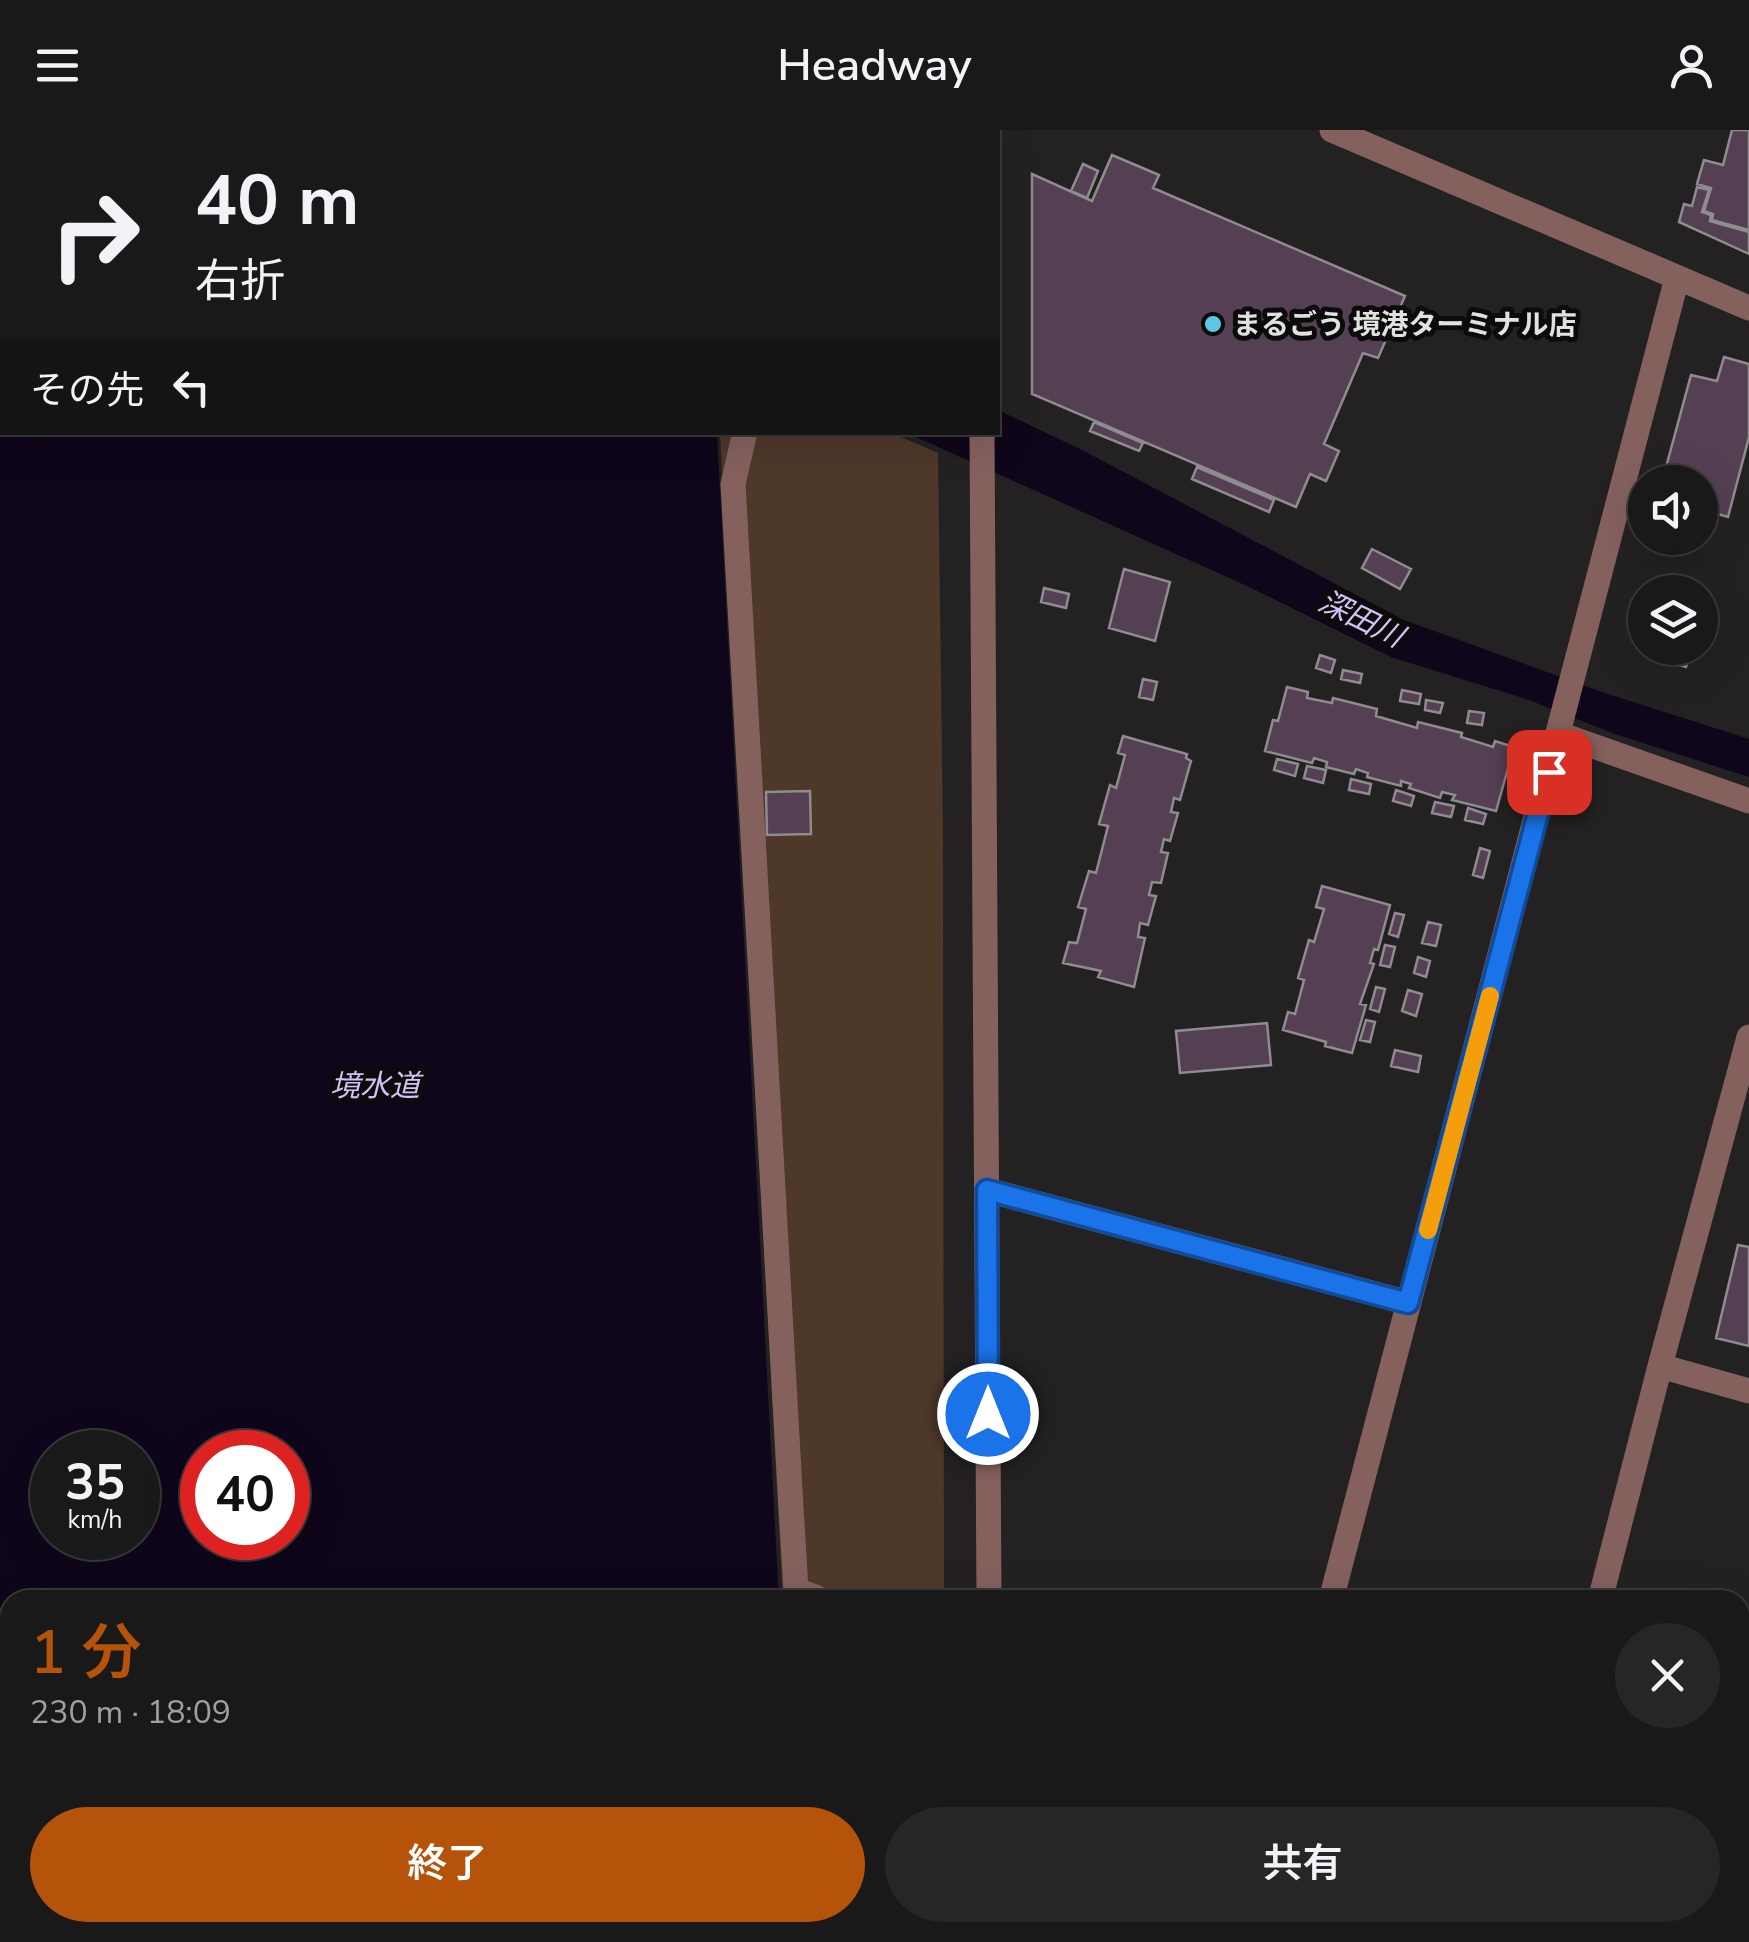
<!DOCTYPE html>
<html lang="ja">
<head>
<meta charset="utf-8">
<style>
	:root { --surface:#1a191a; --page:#272627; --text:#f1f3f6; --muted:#9fa0a2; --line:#383839; --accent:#b45309 }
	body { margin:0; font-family:"Nunito Sans","Noto Sans JP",sans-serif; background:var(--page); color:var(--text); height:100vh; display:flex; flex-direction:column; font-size:38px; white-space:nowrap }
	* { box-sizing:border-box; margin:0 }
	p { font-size:32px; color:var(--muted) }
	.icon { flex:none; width:55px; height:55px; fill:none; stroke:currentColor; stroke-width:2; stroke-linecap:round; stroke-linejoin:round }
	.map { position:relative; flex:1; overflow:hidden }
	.panel { position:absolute; left:0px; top:1460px; width:1750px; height:352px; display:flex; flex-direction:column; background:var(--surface); border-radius:30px 30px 0 0; box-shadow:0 10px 40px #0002,0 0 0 2px var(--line) }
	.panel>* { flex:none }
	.guide { position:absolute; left:0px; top:0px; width:1000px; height:305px; box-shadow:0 10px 40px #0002,0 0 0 2px var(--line); background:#1a191a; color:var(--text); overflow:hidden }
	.fabs { position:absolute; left:1628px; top:335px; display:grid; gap:20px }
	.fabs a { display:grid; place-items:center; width:90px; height:90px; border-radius:50%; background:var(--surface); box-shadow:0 10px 40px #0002,0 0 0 2px var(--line); font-size:50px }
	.speed { position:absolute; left:30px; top:1300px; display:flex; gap:20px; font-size:50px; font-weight:700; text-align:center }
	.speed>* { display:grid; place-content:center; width:130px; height:130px; border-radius:50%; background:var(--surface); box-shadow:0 10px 40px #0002,0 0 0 2px var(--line); line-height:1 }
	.speed small { font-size:25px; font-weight:400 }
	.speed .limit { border:15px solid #d22; background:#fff; color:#111 }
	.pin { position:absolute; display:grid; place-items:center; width:85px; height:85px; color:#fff; margin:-42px; border-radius:20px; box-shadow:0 5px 15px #0006 }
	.me { position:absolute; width:110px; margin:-55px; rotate:0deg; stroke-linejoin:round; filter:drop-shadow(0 0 8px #0008) }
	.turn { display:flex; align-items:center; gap:35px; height:210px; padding:0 30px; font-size:45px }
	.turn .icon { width:130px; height:130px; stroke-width:2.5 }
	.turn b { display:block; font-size:70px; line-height:85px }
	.then { display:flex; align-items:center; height:95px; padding:0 30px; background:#0003; gap:20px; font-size:38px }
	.round { display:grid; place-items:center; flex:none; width:105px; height:105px; border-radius:52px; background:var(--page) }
	.headline { display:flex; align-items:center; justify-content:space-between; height:170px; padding:0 30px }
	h1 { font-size:60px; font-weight:600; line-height:75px; color:var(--accent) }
	.primary-button { display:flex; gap:20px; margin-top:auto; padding:20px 30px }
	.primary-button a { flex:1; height:115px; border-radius:60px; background:var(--accent); color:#fff; font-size:40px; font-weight:600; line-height:115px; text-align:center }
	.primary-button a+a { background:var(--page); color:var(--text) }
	header { display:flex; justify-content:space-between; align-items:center; height:130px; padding:0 30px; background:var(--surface); font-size:45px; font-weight:600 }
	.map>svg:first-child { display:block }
</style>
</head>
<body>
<header><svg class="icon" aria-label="menu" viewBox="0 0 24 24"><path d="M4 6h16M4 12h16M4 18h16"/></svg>Headway<svg class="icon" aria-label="person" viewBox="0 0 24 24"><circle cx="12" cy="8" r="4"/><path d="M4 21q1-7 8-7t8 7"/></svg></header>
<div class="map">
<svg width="1749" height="1812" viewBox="0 0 1749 1812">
	<rect width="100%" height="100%" fill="#232122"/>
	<!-- green -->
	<path fill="#4e382a" d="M720 303H892L938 323 943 700 944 1470H783Z
		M802 1803H946V1812H802Z"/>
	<!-- water -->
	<path fill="#0f061b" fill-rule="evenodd" d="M0 0H753L752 2H2V302L717 303 779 1470H10V1802H798V1812H0ZM52 1322H138V1408H52ZM202 1322H288V1408H202Z
		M998 280 1082 320 1404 490 1602 562 1749 609V647L1612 603 1529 570 1391 527 1247 456 907 303 998 302Z"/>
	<!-- building -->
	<path fill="#553f53" stroke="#8e8c8e" stroke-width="2.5" d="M1732 0H1749V100L1712 90 1713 84 1704 81 1711 58 1697 54 1704 30 1723 35Z
		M1112 25 1159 45 1153 58 1405 166 1378 228 1363 223 1324 314 1339 321 1326 351 1310 344 1296 377 1032 264V44L1092 71Z
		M1083 34 1098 41 1087 68 1071 61Z
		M1697 57 1709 60 1702 82 1711 85 1710 91 1749 102V124L1679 92 1684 74 1692 76Z
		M1724 227 1749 234V307L1728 387 1700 379V352H1662L1691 245 1717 251Z
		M1094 292 1143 313 1139 321 1090 301Z
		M1197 337 1274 370 1269 382 1192 349Z
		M1372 419 1411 439 1400 459 1362 438Z
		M1124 439 1170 452 1155 511 1109 498Z
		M1044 458 1069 464 1066 478 1041 472Z
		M1654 518H1692L1686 537 1651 527Z
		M1320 525 1335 530 1331 543 1316 538Z
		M1343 540 1362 544 1360 553 1341 549Z
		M1143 549 1157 552 1153 570 1139 567Z
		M1287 557 1308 562 1307 568 1332 573 1333 568 1377 579 1376 586 1417 598 1418 592 1462 603 1461 607 1493 617 1495 611 1514 617 1496 681 1452 670 1455 665 1442 662 1440 668 1409 658 1411 654 1401 651V656L1367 647 1368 643 1356 639 1354 644 1326 637 1327 632 1314 628 1312 633 1265 621 1273 590 1278 591Z
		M1402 560 1421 564 1419 574 1400 571Z
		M1426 570 1443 573 1440 583 1425 580Z
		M1469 581 1484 583 1482 595 1467 593Z
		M1123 606 1187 624 1186 628 1191 631 1180 670 1174 668 1171 682 1178 683 1170 711 1164 709 1161 722 1168 723 1161 753 1152 752 1149 765 1156 766 1148 795 1140 793 1138 807 1145 808 1134 857 1098 847 1101 841 1063 833 1069 812 1077 813 1086 779 1078 777 1089 741 1096 743 1108 696 1099 694 1110 655 1116 658 1125 625 1118 623Z
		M1277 629 1298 634 1295 646 1274 640Z
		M1307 636 1326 640 1323 653 1304 648Z
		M1351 649 1371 654 1369 664 1349 660Z
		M1396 660 1414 666 1411 676 1393 671Z
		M810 661 811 704 767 705 766 662Z
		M1435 672 1454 676 1451 687 1432 683Z
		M1468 678 1486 684 1483 694 1465 690Z
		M1480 718 1490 721 1483 748 1473 745Z
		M1322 756 1390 775 1378 820 1374 819 1370 833 1374 834 1360 874 1366 875 1352 923 1325 916 1326 912 1283 900 1288 882 1295 884 1304 850 1298 848 1309 810 1314 812 1324 779 1316 777Z
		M1395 783 1404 785 1398 807 1389 804Z
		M1428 792 1441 795 1436 816 1422 813Z
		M1385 815 1395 817 1390 837 1380 835Z
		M1418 827 1430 831 1426 847 1414 843Z
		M1376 857 1385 859 1379 882 1370 879Z
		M1408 860 1422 864 1416 886 1402 881Z
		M1366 890 1375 892 1370 912 1360 910Z
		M1267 893 1271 935 1180 943 1176 901Z
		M1395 920 1421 926 1418 942 1391 936Z
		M1738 1115 1749 1117V1216L1716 1208Z"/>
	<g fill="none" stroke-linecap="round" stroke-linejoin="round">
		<!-- minor -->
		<path stroke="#85615e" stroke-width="25" d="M982 0V2
			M1332 0 1749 178
			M781 2 782 0
			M745 302 733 354 791 1377 796 1460 815 1467V1470
			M982 302 989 1470
			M1559 604 1749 671
			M987 1060 1409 1173
			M1660 1236 1749 1261
			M1331 1470 1677 148
			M1600 1470 1660 1236 1749 907
			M814 1802V1812
			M991 1802V1812
			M1269 1802 1274 1812
			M1513 1812 1515 1802"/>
	</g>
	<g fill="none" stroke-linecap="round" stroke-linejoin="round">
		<!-- route casing -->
		<g stroke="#114b97" stroke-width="25">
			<path id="route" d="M988 1284 987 1060 1408 1173 1549 642"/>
		</g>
		<!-- route -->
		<use href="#route" stroke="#1a73e8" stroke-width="18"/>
		<!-- slow -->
		<path stroke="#f59e0b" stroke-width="18" d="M1428 1100 1490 866"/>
	</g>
	<!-- markers -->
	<circle fill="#59c8e5" stroke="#0c0b0b" stroke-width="4" cx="1213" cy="194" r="10"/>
	<g text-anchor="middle" stroke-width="10" stroke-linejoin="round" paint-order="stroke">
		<!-- poi labels -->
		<g font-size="28" font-weight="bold" fill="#e2e1e1" stroke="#0c0b0b" text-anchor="start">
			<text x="1233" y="204">まるごう 境港ターミナル店</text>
		</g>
		<!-- water labels -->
		<g font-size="30" font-style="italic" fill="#d3c0f5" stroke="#0c0b0b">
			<text transform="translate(1361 489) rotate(26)" y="10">深田川</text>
			<text x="375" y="966">境水道</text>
		</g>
	</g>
</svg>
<div class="fabs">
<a><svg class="icon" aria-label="sound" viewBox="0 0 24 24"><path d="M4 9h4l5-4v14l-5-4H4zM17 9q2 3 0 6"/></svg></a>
<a><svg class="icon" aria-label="layers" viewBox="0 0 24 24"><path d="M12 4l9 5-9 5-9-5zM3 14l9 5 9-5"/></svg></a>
</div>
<div class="speed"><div>35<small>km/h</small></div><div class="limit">40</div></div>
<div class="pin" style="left:1549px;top:642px;background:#d93025"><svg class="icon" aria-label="arrive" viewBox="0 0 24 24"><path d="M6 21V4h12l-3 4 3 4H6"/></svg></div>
<svg class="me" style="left:988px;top:1284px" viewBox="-20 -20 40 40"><circle r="17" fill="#1a73e8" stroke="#fff" stroke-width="3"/><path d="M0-11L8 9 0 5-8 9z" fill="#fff"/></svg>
<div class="guide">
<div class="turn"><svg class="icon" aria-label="right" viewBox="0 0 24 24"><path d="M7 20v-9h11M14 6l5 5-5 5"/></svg><div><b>40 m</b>右折</div></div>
<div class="then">その先<svg class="icon" aria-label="left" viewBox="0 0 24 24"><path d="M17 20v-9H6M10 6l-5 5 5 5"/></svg></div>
</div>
<section class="panel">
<div class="headline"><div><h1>1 分</h1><p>230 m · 18:09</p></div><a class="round"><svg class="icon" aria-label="close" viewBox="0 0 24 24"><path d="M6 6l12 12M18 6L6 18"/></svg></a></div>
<div class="primary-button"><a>終了</a><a>共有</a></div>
</section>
</div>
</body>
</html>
